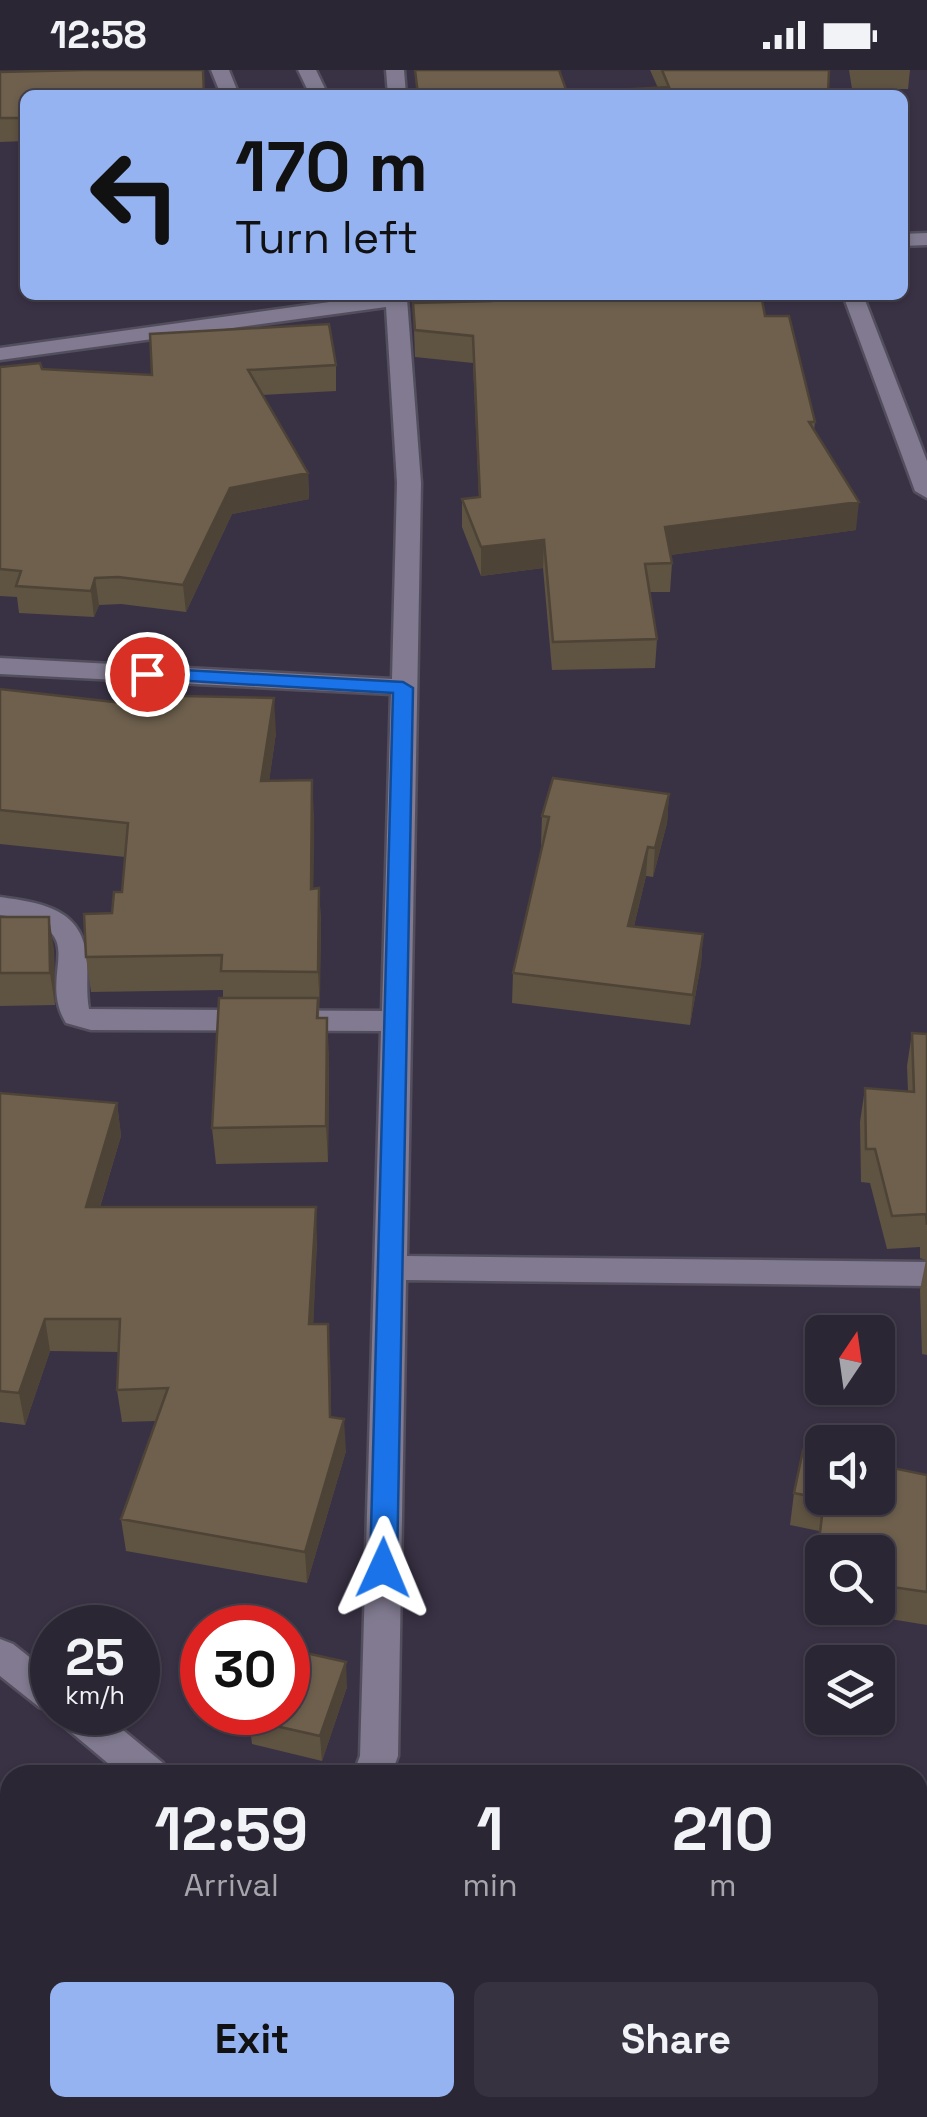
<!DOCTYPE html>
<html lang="en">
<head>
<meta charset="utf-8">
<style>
	:root { --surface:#2b2634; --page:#373240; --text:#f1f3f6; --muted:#a6a5ac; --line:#47434f; --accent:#95b2f1 }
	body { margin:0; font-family:"Space Grotesk",sans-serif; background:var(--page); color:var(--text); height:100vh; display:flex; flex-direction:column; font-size:38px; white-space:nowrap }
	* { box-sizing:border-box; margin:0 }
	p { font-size:32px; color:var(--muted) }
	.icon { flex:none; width:55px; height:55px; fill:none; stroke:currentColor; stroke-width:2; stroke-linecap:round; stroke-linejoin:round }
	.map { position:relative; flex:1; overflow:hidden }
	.drawer { position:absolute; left:0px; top:1695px; width:928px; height:352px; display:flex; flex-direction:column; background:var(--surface); border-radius:30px 30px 0 0; box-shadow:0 2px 8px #0004,0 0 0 2px var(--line) }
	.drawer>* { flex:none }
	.guide { position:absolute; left:20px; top:20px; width:888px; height:210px; border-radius:15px; box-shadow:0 2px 8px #0004,0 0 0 2px var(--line); background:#95b2f1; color:#111; overflow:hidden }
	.needle { width:65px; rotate:13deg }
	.buttons { position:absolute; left:805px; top:1245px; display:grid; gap:20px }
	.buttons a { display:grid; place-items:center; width:90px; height:90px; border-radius:15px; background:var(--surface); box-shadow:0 2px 8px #0004,0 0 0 2px var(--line); font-size:50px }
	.speed { position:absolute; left:30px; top:1535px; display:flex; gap:20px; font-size:50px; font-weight:700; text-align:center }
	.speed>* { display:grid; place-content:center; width:130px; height:130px; border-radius:50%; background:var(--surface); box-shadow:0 2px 8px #0004,0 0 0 2px var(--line); line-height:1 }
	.speed small { font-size:25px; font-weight:400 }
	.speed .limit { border:15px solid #d22; background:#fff; color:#111 }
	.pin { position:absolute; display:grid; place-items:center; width:85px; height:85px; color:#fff; margin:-42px; border:5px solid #fff; border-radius:50%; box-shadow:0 2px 10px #0007 }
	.me { position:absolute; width:110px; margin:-55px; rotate:1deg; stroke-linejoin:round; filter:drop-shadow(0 0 8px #0008) }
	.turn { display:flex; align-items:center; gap:35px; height:210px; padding:0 50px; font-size:45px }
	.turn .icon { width:130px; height:130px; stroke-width:2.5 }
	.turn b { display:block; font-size:70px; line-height:85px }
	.eta { display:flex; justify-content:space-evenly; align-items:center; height:170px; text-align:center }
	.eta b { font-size:60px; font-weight:700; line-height:70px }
	.cta { display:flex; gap:20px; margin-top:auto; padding:20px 50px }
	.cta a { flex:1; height:115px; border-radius:15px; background:var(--accent); color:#111; font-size:40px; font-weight:700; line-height:115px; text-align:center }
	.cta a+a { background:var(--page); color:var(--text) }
	.status { display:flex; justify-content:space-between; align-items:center; height:70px; padding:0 50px; background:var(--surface); direction:ltr }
	.status svg { height:28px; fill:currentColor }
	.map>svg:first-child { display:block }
</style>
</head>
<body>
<div class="status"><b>12:58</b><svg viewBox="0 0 49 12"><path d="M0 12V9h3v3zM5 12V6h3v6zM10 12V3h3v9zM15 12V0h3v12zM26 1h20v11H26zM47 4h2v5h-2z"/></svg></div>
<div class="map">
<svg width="927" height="2047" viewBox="0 0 927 2047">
	<rect width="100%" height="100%" fill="#393245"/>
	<!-- green -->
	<path fill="#405025" d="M0 1799 10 1812V2038H35L31 2047H0Z"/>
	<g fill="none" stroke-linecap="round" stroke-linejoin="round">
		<!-- minor casing -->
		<g stroke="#534e5d" stroke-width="5">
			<path id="minor" d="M211 0H229L239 25H221Z
				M298 0H316L328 25H310Z
				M386 0H404L406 25H388Z
				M927 163V175L902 176V164Z
				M380 225H406L407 229 421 413 407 1186 927 1192V1216L406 1210 398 1686 391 1705H353L360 1686 381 961 91 960 66 953C34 900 100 858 0 845V827C43 833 84 839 87 891 88 907 86 923 89 939L382 941 391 624 0 604V588L392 609 397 413 386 237 0 290V278Z
				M843 225H863L927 391V428L915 421Z
				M0 1569 13 1574 52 1605V1642L39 1637 0 1606Z
				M55 1642H101L163 1693 169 1705H122L60 1653Z
				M918 1986 927 1987V2027L918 2026Z
				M234 2038H276L272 2047H230Z
				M526 2038H568V2047H526Z"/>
		</g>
		<!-- minor -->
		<use href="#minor" fill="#817a90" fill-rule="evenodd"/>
	</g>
	<!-- wall -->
	<path fill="#5f5342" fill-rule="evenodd" d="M650 0H829L828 25H598V21L658 18Z
		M849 0H910L908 19H852Z
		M0 2 25 25V71L0 72Z
		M486 225H761L765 246 815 352 814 361 856 460 670 485 672 493 670 522H650L657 569 655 598 552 600 543 498 481 506 462 457V429L479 427 473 293 415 287 413 233 487 231Z
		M336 295V321L262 325 308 403 309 429 232 444 186 542 121 534 99 535 94 547 19 543 17 527 0 526V297L152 305Z
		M0 619 276 663 269 711 314 745 313 819 319 818 321 853 319 948 329 984 328 1092 216 1094 212 1058 223 928V920L91 922 86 887 112 843 122 822 125 787 0 774Z
		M669 724 667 753 653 807 646 806 634 856 703 864 701 894 690 955 512 933 513 903 543 775H541L542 746Z
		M0 847 54 879 55 935 0 936Z
		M912 963 927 964V1285L922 1284 920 1220 926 1190 920 1188V1177L887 1179 870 1113 861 1112 860 1052 865 1018 908 1021 907 996Z
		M0 1023 117 1033 121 1066 100 1137 317 1170 313 1254 330 1286 331 1347 346 1381 307 1513 126 1481 121 1449 156 1351 122 1352 117 1320 119 1282 50 1281 25 1355 0 1352Z
		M927 1405V1555L810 1536 819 1461 790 1455 794 1423ZM822 1482H878V1538H822Z
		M347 1617 322 1691 252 1674 249 1650Z"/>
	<!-- shaded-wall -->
	<path fill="#4d4336" d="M308 403 309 429 232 444 186 542 183 515 230 418Z
		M859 432 856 460 663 486 665 457Z
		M544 470 543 498 481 506V477Z
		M95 508 99 535 94 547 91 521Z
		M274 628 276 663 264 746 261 711Z
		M312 710 314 745 313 853 311 819Z
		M669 724 667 753 653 807 655 778Z
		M648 777 646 806 627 885 628 856Z
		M319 818 321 853 320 937 318 902Z
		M49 847 54 879 55 935 50 903Z
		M703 864 701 894 690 955 693 925Z
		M327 948 329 984 328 1092 326 1056Z
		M117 1033 121 1066 90 1169 86 1137Z
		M316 1137 317 1170 312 1287 309 1254Z
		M45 1249 50 1281 25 1355 19 1323Z
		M344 1349 346 1381 307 1513 305 1482Z
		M346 1592 347 1617 322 1691 320 1666Z"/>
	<!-- building -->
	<path fill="#6e604d" stroke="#4d4336" stroke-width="2.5" d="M84 0H203L204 25H25V48H0V2Z
		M415 0H559L568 25H418Z
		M662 0H829L828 25H600L598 21 669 17Z
		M490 225H761L765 246H789L815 352H809L859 432 665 457 672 493 645 494 657 569 553 572 544 470 481 477 462 429 480 427 473 266 415 260 413 233 491 231Z
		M329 254 336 295 248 300 308 403 230 418 183 515 118 507 95 508 91 521 16 516 21 501 0 499V297L40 293 42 299 152 305 150 264Z
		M0 619 132 634 133 625 274 628 261 711 312 710 311 819 319 818 318 902 221 901 222 885 86 887 84 844 112 843 114 822H122L128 753 0 740Z
		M553 708 669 724 655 778 648 777 628 856 703 864 693 925 513 903 549 747 542 746Z
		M0 847H49L50 903H0Z
		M219 928H318L317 948H327L326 1056 212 1058Z
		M912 963 927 964V1155L926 1144 892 1146 875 1079H866L865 1018 914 1022Z
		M0 1023 117 1033 86 1137H316L309 1254H328L330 1347 344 1349 305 1482 121 1449 168 1318 117 1320 120 1249H45L19 1323 0 1321Z
		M803 1380 822 1384V1428H878V1395L927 1405V1522L878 1515V1482H822V1506L815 1505 824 1429 794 1423Z
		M288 1579 346 1592 320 1666 249 1650 252 1642H288Z
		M330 2044 355 2047H329Z"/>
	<!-- route -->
	<path fill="#1a73e8" stroke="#114b97" stroke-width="2.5" d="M147 598 403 612 413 618 397 1498 393 1506 383 1509 374 1506 370 1498 393 623 140 608 137 604Z"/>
</svg>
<div class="buttons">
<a><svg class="needle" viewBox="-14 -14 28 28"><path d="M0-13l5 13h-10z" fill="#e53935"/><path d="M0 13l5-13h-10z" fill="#a6a5ac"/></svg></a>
<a><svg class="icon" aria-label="sound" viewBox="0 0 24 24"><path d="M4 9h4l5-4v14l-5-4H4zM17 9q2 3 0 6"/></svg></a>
<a><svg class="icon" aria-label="search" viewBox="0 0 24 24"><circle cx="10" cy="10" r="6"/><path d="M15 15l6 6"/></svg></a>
<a><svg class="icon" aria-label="layers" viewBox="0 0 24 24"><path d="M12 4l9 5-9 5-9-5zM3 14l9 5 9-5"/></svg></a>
</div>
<div class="speed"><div>25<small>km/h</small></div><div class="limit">30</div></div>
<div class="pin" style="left:147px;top:604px;background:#d93025"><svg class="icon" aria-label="arrive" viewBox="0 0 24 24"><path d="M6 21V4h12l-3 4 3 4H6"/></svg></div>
<svg class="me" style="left:383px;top:1498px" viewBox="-20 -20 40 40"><path d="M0-17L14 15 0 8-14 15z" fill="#1a73e8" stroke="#fff" stroke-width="4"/></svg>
<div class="guide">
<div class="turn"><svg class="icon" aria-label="left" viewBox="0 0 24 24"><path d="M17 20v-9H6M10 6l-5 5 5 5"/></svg><div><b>170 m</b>Turn left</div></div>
</div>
<section class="drawer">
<div class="eta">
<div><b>12:59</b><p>Arrival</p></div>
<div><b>1</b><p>min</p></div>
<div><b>210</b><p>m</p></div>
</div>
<div class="cta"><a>Exit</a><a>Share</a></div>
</section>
</div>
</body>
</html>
